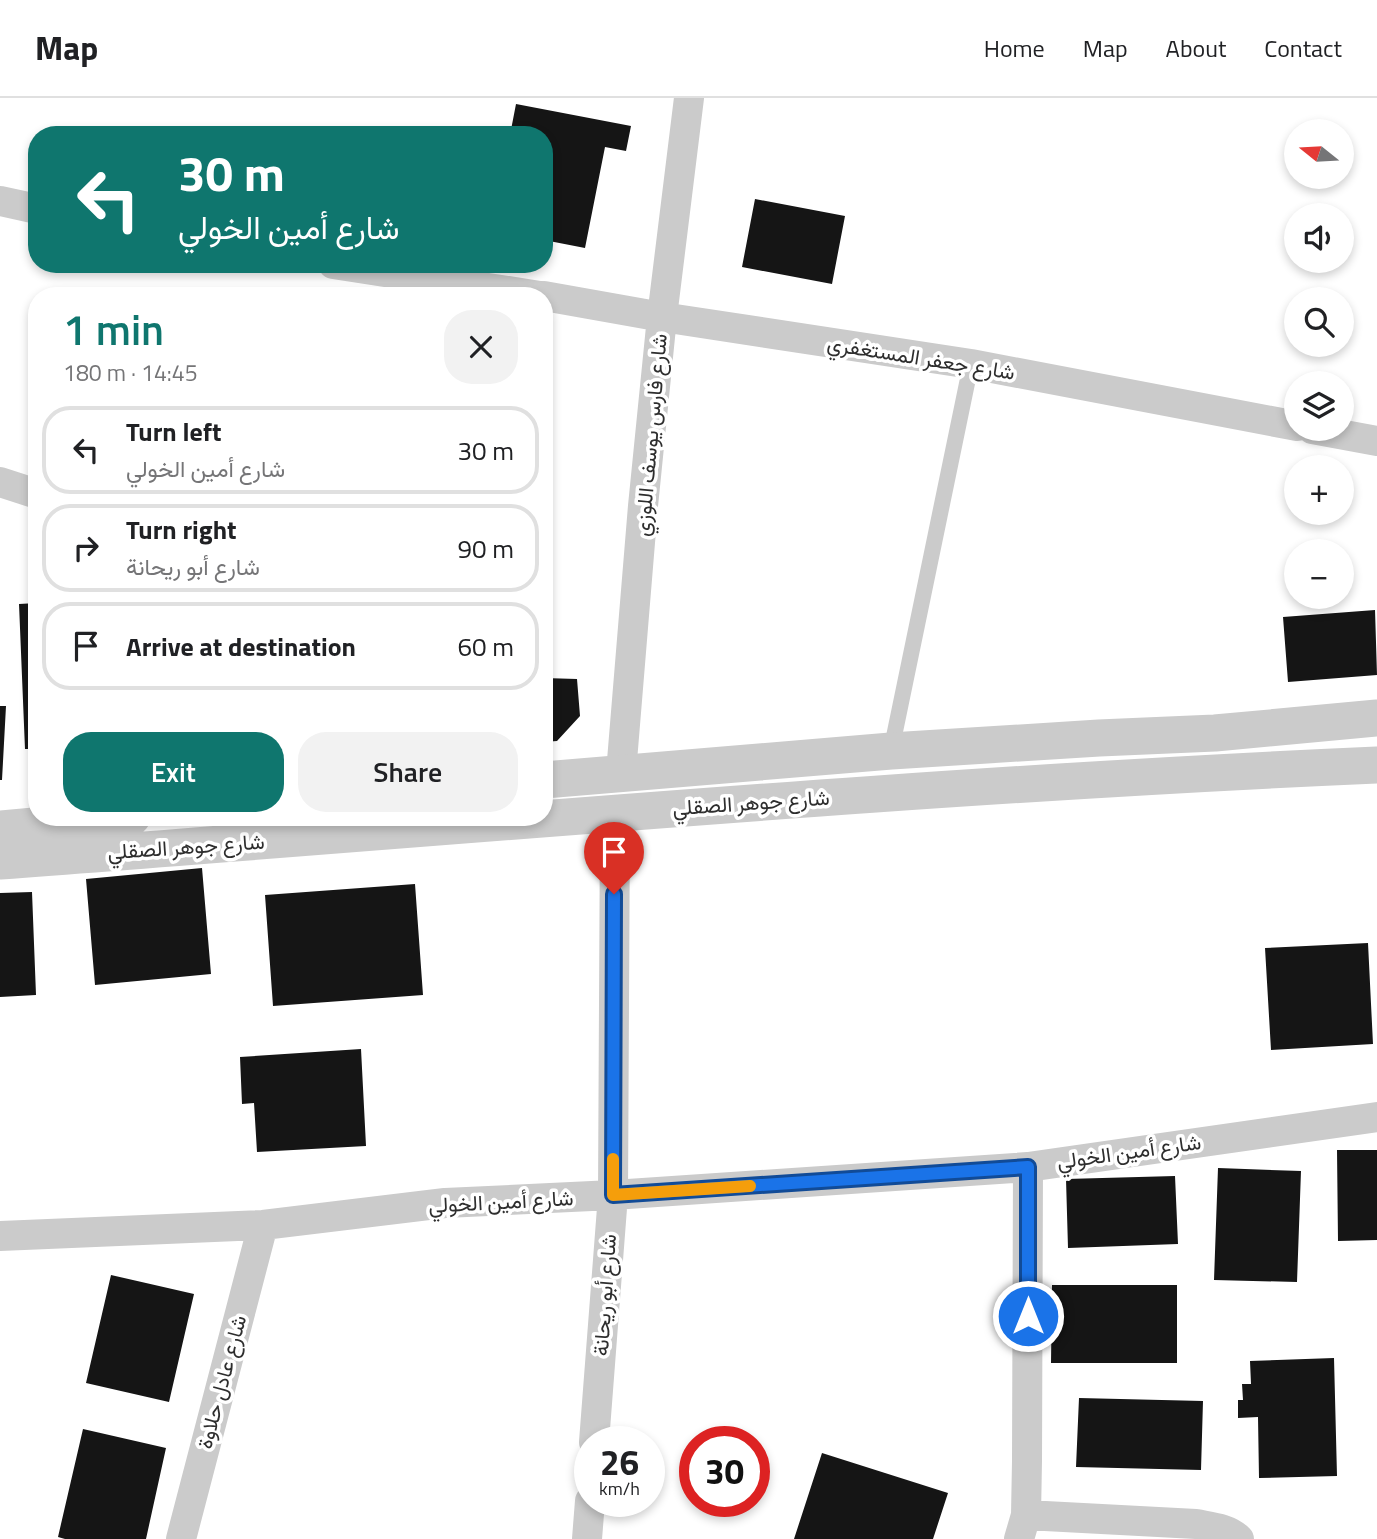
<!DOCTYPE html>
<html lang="en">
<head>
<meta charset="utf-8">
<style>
	:root { --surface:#fff; --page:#f2f2f2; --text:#202124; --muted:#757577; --line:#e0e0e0; --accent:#0f766e }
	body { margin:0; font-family:"Titillium Web",Vazirmatn,sans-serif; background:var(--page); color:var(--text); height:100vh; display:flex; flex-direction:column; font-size:26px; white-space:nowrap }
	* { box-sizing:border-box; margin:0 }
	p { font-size:23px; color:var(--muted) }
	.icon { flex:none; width:38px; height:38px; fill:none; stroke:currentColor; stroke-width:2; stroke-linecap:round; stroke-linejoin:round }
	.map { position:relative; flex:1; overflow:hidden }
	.drawer { position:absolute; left:28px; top:189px; width:525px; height:539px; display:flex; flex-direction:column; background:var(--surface); border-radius:28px; box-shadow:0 4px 10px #0003 }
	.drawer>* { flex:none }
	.guide { position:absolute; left:28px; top:28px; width:525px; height:147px; border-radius:28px; box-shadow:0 4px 10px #0003; background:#0f766e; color:#fff; overflow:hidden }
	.needle { width:46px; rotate:288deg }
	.buttons { position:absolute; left:1284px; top:21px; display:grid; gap:14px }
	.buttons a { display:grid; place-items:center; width:70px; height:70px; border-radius:50%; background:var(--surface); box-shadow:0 4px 10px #0003; font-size:35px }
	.speed { position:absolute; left:574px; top:1328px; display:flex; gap:14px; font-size:35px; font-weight:700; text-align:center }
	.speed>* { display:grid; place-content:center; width:91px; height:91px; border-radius:50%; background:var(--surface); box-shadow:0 4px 10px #0003; line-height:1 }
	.speed small { font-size:18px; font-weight:400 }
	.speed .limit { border:10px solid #d22; background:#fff; color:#111 }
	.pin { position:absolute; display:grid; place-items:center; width:60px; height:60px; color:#fff; margin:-72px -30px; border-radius:50% 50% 50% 0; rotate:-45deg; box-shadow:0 0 7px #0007 }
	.pin .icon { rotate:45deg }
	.me { position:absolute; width:77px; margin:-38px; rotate:0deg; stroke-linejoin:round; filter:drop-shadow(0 0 5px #0008) }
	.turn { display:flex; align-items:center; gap:24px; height:147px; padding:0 35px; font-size:32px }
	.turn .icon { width:91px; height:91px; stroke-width:2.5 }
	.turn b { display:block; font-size:49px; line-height:60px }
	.round { display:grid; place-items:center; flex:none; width:74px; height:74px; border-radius:28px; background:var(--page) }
	.headline { display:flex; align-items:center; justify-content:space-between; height:119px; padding:0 35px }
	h1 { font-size:42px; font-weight:600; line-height:52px; color:var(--accent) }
	.primary-button { display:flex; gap:14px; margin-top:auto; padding:14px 35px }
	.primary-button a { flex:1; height:80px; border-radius:28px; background:var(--accent); color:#fff; font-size:28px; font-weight:600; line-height:80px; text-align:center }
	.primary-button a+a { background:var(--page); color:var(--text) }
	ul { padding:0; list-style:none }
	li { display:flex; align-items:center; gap:21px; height:88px; margin:0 14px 10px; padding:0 21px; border:4px solid var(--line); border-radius:28px }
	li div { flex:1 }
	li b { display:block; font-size:26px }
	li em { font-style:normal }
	header { display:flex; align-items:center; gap:42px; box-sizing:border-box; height:98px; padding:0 35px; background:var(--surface); border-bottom:2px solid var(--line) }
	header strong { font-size:33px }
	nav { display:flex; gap:38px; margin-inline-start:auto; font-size:24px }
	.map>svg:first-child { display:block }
</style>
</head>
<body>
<header>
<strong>Map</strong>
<nav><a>Home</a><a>Map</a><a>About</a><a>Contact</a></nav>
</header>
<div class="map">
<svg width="1377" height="1441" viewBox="0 0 1377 1441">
	<rect width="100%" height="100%" fill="#fff"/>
	<!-- building -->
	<path fill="#151515" d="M516 6 631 28 626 53 605 49 585 150 544 142V37H510Z
		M755 101 845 118 832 186 742 169Z
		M37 505V651H25L19 506Z
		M1375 512 1377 577 1288 584 1283 519Z
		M544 580 577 581 580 618 557 643 544 644Z
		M0 608H6L2 682H0Z
		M202 770 211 876 95 887 86 781Z
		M415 786 423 897 273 908 265 797Z
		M32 794 36 897 0 899V795Z
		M1368 845 1373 946 1271 952 1265 850Z
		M361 951 366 1048 257 1054 254 1005 242 1006 240 959Z
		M1337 1052H1377V1142L1338 1143Z
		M1218 1070 1301 1073 1297 1184 1214 1182Z
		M1175 1078 1178 1146 1068 1150 1066 1081Z
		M111 1177 194 1196 169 1304 86 1285Z
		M1052 1187H1177V1265H1051Z
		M1334 1260 1337 1378 1259 1380 1258 1319 1238 1320V1302H1243L1242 1286H1251L1250 1263Z
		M1079 1300 1203 1303 1201 1372 1076 1369Z
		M83 1331 166 1350 146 1441H65L58 1439Z
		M822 1355 948 1395 933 1441H794Z"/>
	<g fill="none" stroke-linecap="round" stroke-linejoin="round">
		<!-- service -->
		<path stroke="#cbcbcb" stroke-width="16" d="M891 653 971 266"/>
		<!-- minor -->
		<path stroke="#cbcbcb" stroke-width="30" d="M0 103 37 111
			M333 166 540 198
			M544 198 662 219 971 266 1297 328
			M1312 331 1377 343
			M0 384 37 396
			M621 675 643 408 662 219 689 0
			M0 1138 263 1127 445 1105 613 1097 1028 1069 1377 1019
			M594 1344 613 1097 615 714
			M1026 1417 1196 1426C1211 1429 1228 1430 1239 1441
			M181 1441 263 1127
			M587 1441 590 1403
			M1019 1441 1026 1417 1027 1363 1028 1069"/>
		<!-- tertiary -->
		<path stroke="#cbcbcb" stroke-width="37" d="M544 682 891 653 1099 640 1215 635 1377 620
			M0 731 132 719
			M0 763C459 729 917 687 1377 667"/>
	</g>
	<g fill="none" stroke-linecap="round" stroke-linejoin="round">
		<!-- route casing -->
		<g stroke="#114b97" stroke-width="18">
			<path id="route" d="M614 796 613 1097 1028 1069V1218"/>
		</g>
		<!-- route -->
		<use href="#route" stroke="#1a73e8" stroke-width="12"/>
		<!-- slow -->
		<path stroke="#f59e0b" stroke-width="12" d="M613 1061V1097L750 1088"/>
	</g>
	<g text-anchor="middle" stroke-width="7" stroke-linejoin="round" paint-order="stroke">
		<!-- street labels -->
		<g font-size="21" fill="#2e2e2e" stroke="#fff">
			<text transform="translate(921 260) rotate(9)" y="7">شارع جعفر المستغفري</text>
			<text transform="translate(651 337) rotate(-85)" y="7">شارع فارس يوسف اللوزي</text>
			<text transform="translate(751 705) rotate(-4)" y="7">شارع جوهر الصقلي</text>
			<text transform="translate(186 749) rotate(-4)" y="7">شارع جوهر الصقلي</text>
			<text transform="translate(1129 1054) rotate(-8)" y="7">شارع أمين الخولي</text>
			<text transform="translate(501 1104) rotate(-3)" y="7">شارع أمين الخولي</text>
			<text transform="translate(605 1197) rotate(-86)" y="7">شارع أبو ريحانة</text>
			<text transform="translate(222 1284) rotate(-75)" y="7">شارع عادل حلاوة</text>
		</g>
	</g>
</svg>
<div class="buttons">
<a><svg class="needle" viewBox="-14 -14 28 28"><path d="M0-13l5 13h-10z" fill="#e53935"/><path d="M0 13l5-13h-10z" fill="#757577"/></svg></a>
<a><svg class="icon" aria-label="sound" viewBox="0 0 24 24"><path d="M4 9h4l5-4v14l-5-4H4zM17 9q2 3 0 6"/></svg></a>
<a><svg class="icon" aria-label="search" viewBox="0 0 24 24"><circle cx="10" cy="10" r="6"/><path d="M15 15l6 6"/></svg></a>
<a><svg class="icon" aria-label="layers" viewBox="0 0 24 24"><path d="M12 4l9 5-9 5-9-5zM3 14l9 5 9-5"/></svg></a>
<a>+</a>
<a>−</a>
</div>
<div class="speed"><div>26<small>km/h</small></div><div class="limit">30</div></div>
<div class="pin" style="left:614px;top:796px;background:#d93025"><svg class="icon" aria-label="arrive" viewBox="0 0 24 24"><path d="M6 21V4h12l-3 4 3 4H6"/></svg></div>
<svg class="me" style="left:1028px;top:1218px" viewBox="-20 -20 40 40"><circle r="17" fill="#1a73e8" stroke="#fff" stroke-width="3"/><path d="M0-11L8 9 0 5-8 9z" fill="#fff"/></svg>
<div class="guide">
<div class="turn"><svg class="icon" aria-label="left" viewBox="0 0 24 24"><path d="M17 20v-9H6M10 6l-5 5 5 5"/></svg><div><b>30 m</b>شارع أمين الخولي</div></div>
</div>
<section class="drawer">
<div class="headline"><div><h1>1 min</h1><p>180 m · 14:45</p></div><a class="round"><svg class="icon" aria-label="close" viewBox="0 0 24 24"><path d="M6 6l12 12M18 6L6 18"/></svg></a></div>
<ul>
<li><svg class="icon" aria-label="left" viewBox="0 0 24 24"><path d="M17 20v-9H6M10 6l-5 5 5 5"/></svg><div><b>Turn left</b><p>شارع أمين الخولي</p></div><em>30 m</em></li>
<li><svg class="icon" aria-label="right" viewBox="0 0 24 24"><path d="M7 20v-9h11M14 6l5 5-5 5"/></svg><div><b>Turn right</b><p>شارع أبو ريحانة</p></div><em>90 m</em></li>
<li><svg class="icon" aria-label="arrive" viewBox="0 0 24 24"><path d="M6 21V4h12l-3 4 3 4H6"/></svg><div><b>Arrive at destination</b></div><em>60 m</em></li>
</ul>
<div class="primary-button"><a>Exit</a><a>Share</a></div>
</section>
</div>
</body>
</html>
